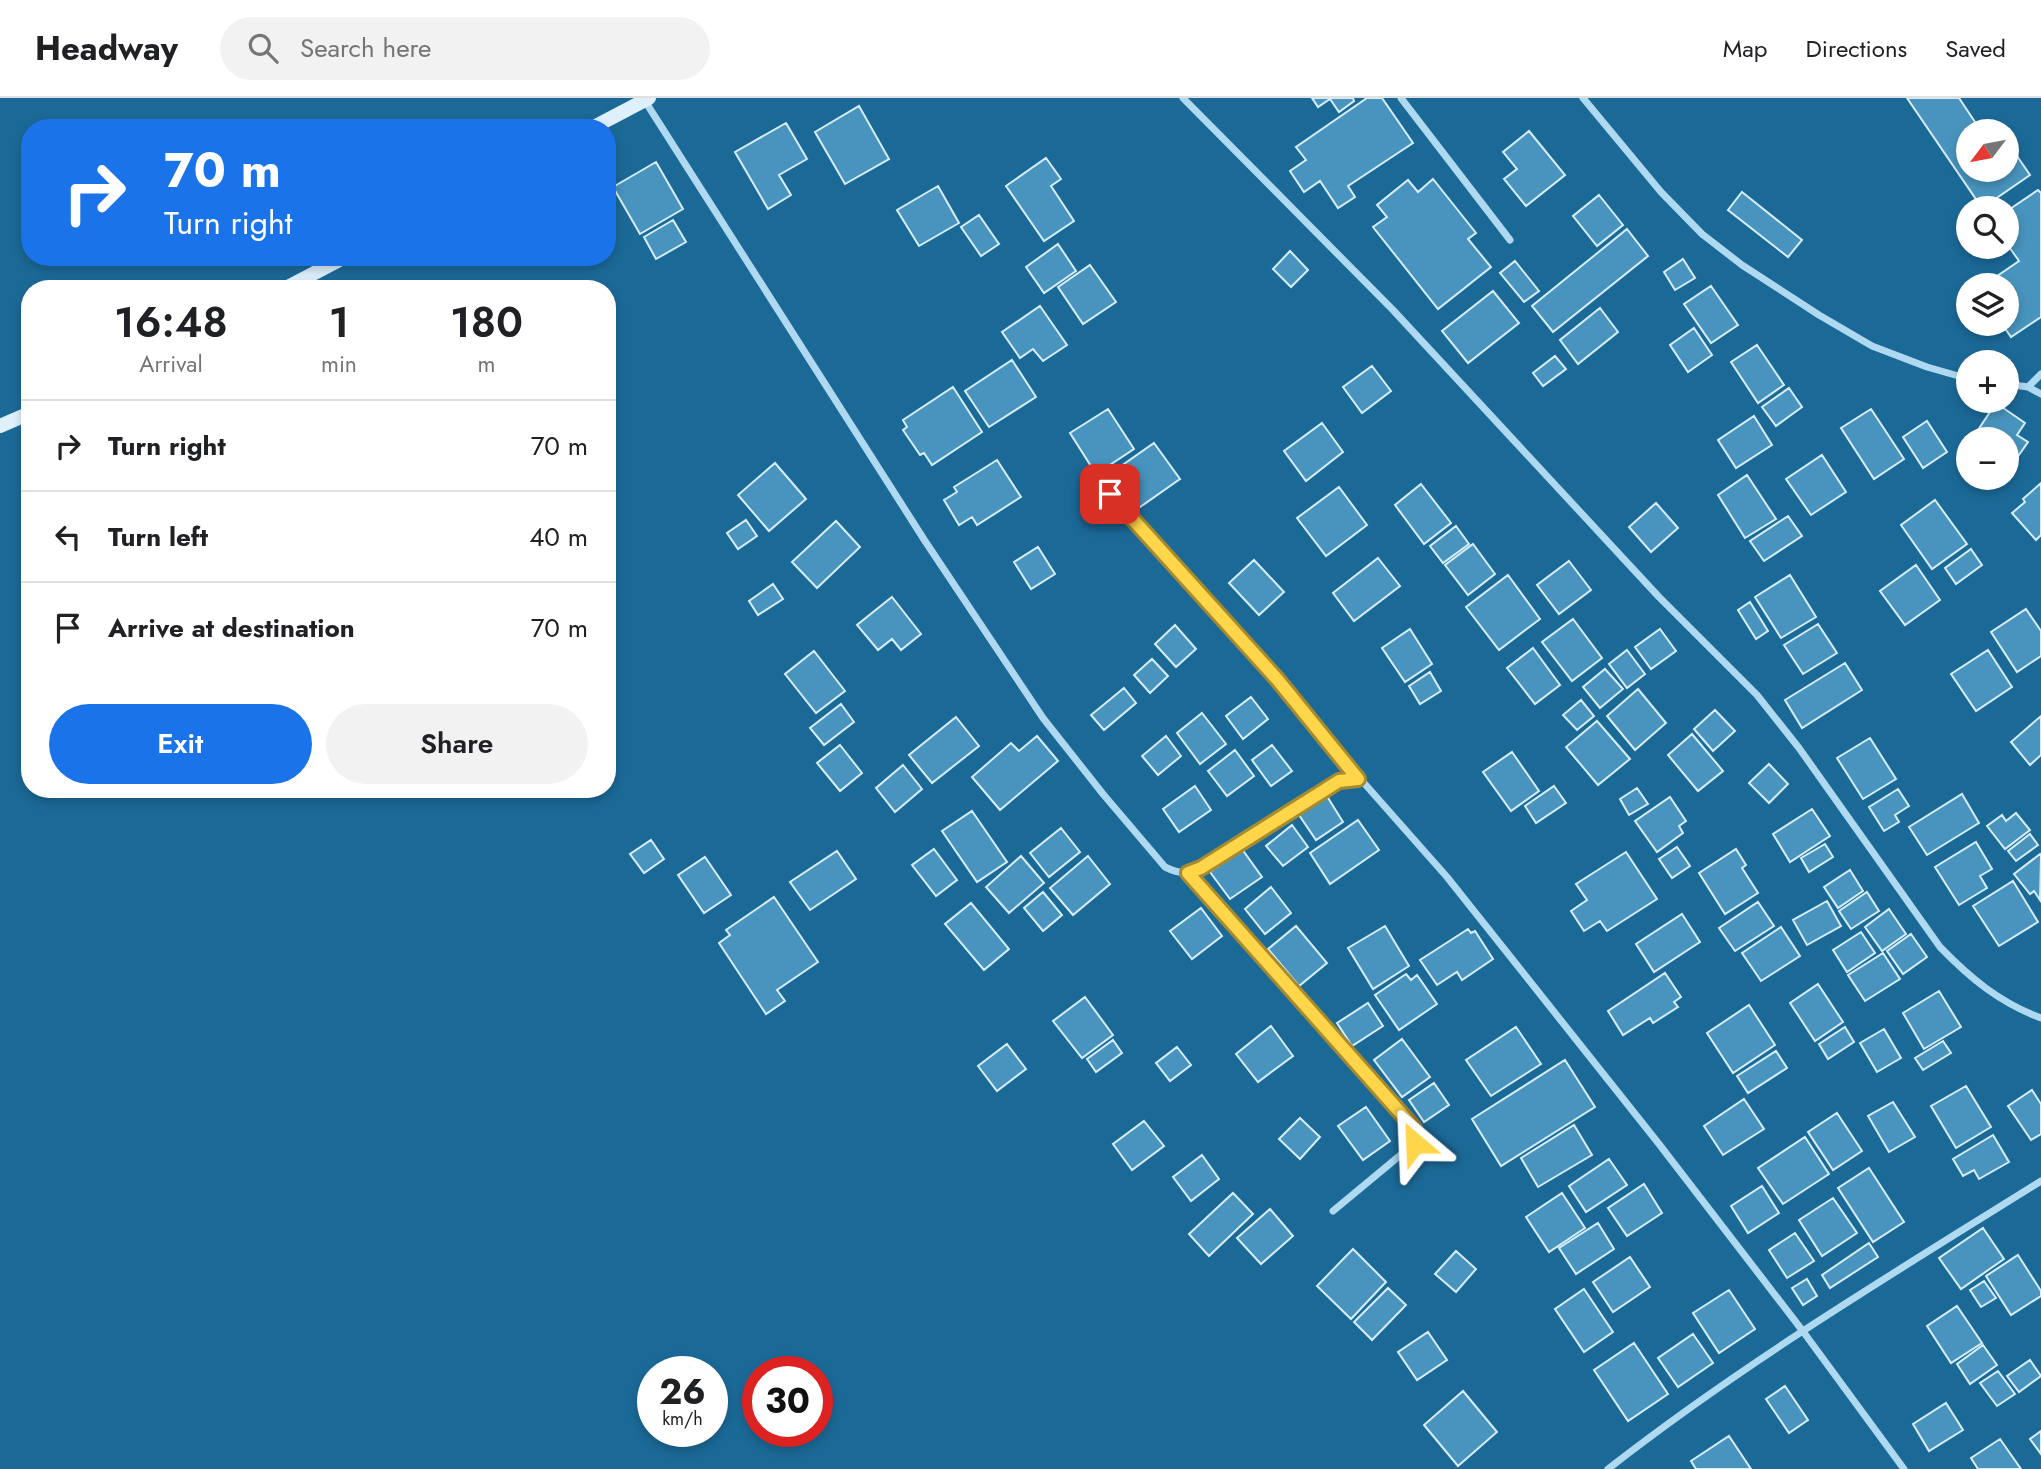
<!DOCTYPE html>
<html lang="en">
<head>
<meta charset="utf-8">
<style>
	:root { --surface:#fff; --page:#f2f2f2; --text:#202124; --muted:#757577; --line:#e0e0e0; --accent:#1a73e8 }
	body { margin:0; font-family:Jost,sans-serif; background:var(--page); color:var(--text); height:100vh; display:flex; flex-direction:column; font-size:26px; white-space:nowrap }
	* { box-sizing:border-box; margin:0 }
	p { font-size:23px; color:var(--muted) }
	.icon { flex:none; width:38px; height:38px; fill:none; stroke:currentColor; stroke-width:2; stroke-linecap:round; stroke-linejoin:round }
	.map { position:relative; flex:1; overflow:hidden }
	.drawer { position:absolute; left:21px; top:182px; width:595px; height:518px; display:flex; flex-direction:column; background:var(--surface); border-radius:28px; box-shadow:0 4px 10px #0003 }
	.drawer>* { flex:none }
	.top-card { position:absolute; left:21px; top:21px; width:595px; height:147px; border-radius:28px; box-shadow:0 4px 10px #0003; background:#1a73e8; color:#fff; overflow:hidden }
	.needle { width:46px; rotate:238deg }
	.controls { position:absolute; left:1956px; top:21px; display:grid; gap:14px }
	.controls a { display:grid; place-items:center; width:63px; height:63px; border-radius:50%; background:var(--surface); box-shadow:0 4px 10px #0003; font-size:35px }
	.speed { position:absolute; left:637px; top:1258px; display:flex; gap:14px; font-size:35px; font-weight:700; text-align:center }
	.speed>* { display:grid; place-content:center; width:91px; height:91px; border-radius:50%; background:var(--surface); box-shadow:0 4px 10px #0003; line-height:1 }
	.speed small { font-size:18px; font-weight:400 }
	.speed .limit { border:10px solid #d22; background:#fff; color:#111 }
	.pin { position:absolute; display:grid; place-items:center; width:60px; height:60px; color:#fff; margin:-30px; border-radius:14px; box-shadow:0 4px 10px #0006 }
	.me { position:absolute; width:77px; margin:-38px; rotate:334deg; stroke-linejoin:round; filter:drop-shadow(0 0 5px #0008) }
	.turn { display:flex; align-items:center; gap:24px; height:147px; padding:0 28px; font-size:32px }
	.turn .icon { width:91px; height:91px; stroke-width:2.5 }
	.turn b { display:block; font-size:49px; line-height:60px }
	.eta { display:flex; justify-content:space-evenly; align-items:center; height:119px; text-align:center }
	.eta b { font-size:42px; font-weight:600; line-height:49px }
	.cta { display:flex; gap:14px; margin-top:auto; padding:14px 28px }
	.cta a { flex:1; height:80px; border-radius:42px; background:var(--accent); color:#fff; font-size:28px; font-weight:600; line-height:80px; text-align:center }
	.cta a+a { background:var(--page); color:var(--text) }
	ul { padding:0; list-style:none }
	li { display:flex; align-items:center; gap:21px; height:91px; padding:0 28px; border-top:2px solid var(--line) }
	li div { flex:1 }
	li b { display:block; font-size:26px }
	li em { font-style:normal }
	header { display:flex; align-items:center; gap:42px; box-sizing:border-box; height:98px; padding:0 35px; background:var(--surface); border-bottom:2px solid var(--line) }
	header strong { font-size:33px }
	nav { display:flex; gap:38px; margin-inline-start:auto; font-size:24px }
	.search { width:490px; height:63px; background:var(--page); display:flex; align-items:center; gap:18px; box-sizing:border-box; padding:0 24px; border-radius:38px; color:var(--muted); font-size:26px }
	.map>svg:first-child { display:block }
</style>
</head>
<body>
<header>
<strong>Headway</strong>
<div class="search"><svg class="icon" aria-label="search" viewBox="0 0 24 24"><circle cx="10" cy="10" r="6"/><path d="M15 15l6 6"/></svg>Search here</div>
<nav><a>Map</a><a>Directions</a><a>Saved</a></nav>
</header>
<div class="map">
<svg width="2041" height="1371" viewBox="0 0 2041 1371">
	<rect width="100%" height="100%" fill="#1b6997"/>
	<!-- building -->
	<path fill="#4894be" stroke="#d6eefb" stroke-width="2" d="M1312 0H1353L1354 3 1339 14 1330 1 1318 9Z
		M1367 0H1382L1413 45 1348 88 1355 99 1338 110 1320 83 1304 94 1290 73 1306 62 1296 49Z
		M1907 0H1959L1981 33H1969V72H2007V64L2017 58 2030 77 1982 110Z
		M859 8 889 61 845 86 815 34Z
		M786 25 807 61 779 77 791 97 768 111 735 54Z
		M1529 33 1565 77 1526 108 1504 81 1517 71 1503 54Z
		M1046 60 1061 81 1051 88 1074 123 1044 143 1006 88Z
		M656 64 683 111 640 136 613 89Z
		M1433 81 1476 135 1468 141 1491 169 1438 211 1373 129 1387 119 1377 107 1408 82 1418 94Z
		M938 88 959 125 919 148 897 112Z
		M2038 92 2041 95V219L2011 239 2002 226H2007V187H1984L2019 163 2007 146V113Z
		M1742 94 1802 142 1788 159 1728 112Z
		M1599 97 1623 127 1597 148 1573 118Z
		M979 117 999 146 981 158 961 129Z
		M673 122 686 144 656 161 644 139Z
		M1627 131 1648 158 1553 234 1532 208Z
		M1058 146 1076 173 1044 195 1026 169Z
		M1290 153 1308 172 1291 189 1273 171Z
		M1683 161 1695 180 1675 192 1664 174Z
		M1515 163 1539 193 1524 204 1500 175Z
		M1090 167 1116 204 1083 226 1058 189Z
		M1711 188 1738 227 1711 245 1684 206Z
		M1493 193 1519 225 1468 265 1442 233Z
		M1040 208 1067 247 1043 263 1033 251 1020 260 1002 234Z
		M1600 210 1618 234 1578 266 1560 242Z
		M1694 230 1712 257 1688 274 1670 247Z
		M1757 247 1784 287 1758 305 1731 264Z
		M1555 258 1566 271 1543 288 1533 275Z
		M1012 262 1036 299 989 329 965 293Z
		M1372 268 1391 293 1362 315 1343 289Z
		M953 289 982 334 932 367 924 355 920 357 903 332 907 329 903 322Z
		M1789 290 1802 309 1776 328 1762 309Z
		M1996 305 2025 325 2017 337 2028 344 2007 374V341H1972Z
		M1108 311 1134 351 1096 376 1070 335Z
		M1871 311 1904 361 1874 381 1841 330Z
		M1754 318 1772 347 1736 370 1718 342Z
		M1927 323 1947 354 1923 370 1903 339Z
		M1322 325 1343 354 1306 383 1284 353Z
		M1154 345 1180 381 1140 409 1114 373Z
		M1822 357 1846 394 1811 417 1786 381Z
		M997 362 1021 399 977 427 972 419 959 427 944 402 957 394 954 389Z
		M775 365 806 401 769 433 738 397Z
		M1747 377 1776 421 1745 440 1718 397Z
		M2041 385V437L2036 442 2012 415 2025 404 2023 401Z
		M1421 386 1451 425 1424 446 1395 407Z
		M1339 389 1367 427 1326 458 1297 420Z
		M1935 402 1967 446 1932 471 1901 427Z
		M1656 405 1678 430 1651 454 1629 429Z
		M1788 418 1802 438 1764 463 1750 443Z
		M746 422 757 438 738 451 727 435Z
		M836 423 860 449 817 490 792 464Z
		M1456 428 1469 446 1443 465 1430 448Z
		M1473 446 1495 476 1468 497 1445 467Z
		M1038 449 1055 476 1031 491 1014 464Z
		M1971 451 1982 467 1956 486 1945 470Z
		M1378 460 1400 488 1354 523 1333 495Z
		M1254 462 1284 494 1259 517 1229 485Z
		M1569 463 1591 492 1559 516 1537 487Z
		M1916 467 1940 502 1905 527 1880 493Z
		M1508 477 1540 521 1499 552 1466 509Z
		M1790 477 1816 519 1781 540 1755 499Z
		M773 486 783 501 758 517 749 503Z
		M892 499 921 536 901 552 892 541 878 552 857 527Z
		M1750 504 1768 533 1756 541 1738 512Z
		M2026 511 2041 533V558L2017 574 1991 534Z
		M1573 521 1602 560 1572 583 1542 544Z
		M1818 526 1837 555 1803 576 1784 547Z
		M1175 527 1196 551 1176 569 1155 546Z
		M1410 531 1432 566 1405 584 1382 550Z
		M1660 531 1676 553 1651 571 1635 549Z
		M1533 550 1560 587 1535 606 1507 570Z
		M1627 552 1645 576 1627 590 1609 566Z
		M1988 552 2012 589 1976 613 1951 576Z
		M814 553 845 593 816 615 785 576Z
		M1152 561 1168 578 1150 595 1134 577Z
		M1845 565 1862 592 1802 630 1785 602Z
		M1605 571 1623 591 1600 610 1583 589Z
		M1430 574 1441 593 1420 606 1409 588Z
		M1124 590 1136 605 1104 632 1091 617Z
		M1638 591 1666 625 1635 652 1607 618Z
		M1251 599 1268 621 1243 641 1226 618Z
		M1581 602 1594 618 1577 632 1563 617Z
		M841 606 854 624 824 647 810 630Z
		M1715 612 1735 633 1713 653 1694 631Z
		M1202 615 1226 646 1200 666 1177 635Z
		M2041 618V657L2030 667 2011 644Z
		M956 619 979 648 932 685 909 657Z
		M1597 623 1630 661 1598 687 1566 649Z
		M1692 636 1723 673 1698 693 1668 657Z
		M1037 638 1058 663 1000 712 972 679 1011 645 1019 653Z
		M1166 638 1181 658 1158 677 1142 658Z
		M1870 640 1896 681 1863 701 1837 660Z
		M840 647 862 675 840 693 817 665Z
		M1272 647 1292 673 1271 688 1252 662Z
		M1235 652 1254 678 1227 698 1208 673Z
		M1512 654 1539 693 1511 713 1483 674Z
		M1769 666 1788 686 1769 705 1749 685Z
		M903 667 922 691 895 714 876 690Z
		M1195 688 1211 712 1179 734 1163 711Z
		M1554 688 1566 705 1536 725 1525 708Z
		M1637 690 1648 706 1629 717 1620 701Z
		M1898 691 1909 708 1895 717 1899 724 1884 733 1869 709Z
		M1325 695 1343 724 1316 742 1297 714Z
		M1962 696 1979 725 1927 757 1909 729Z
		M1670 699 1686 723 1679 728 1683 735 1657 754 1635 723Z
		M1812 711 1830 738 1790 764 1773 736Z
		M972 713 1007 764 977 784 942 733Z
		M2016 715 2030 732 2005 751 1987 728 2002 717 2006 723Z
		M1358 722 1379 752 1330 786 1310 755Z
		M1292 727 1308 749 1283 768 1266 748Z
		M1061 730 1080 754 1049 779 1030 755Z
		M2030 736 2038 747 2016 763 2008 753Z
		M651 742 664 761 644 775 630 756Z
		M1976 744 1992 771 1980 778 1987 790 1959 807 1935 769Z
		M1825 746 1833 759 1809 774 1801 760Z
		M1677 749 1690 768 1672 780 1659 761Z
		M934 751 957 782 936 798 912 767Z
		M1242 751 1262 779 1230 801 1210 774Z
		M1736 751 1746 767 1742 770 1758 795 1725 816 1699 775Z
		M837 753 856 781 810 812 790 784Z
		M1626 754 1657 801 1607 833 1600 823 1584 833 1571 813 1587 802 1576 786Z
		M2040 756 2041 758 2040 802 2034 793 2030 796 2014 776Z
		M1021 758 1044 785 1009 815 986 789Z
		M1088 758 1110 786 1073 817 1050 790Z
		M705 759 731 797 704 815 678 777Z
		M1850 772 1863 793 1838 810 1824 789Z
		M2013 783 2038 824 1999 848 1973 808Z
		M1271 789 1291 815 1265 836 1245 811Z
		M1043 794 1062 817 1043 833 1024 810Z
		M1867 794 1879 813 1851 831 1839 813Z
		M774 799 818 864 777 892 785 903 766 916 719 845 730 837 726 832Z
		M1827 803 1841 828 1807 847 1793 822Z
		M1758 804 1774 828 1735 853 1719 830Z
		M971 805 1009 851 984 872 945 826Z
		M1201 810 1222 838 1192 861 1170 833Z
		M1889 811 1906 836 1882 853 1865 829Z
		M1682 816 1700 844 1654 874 1636 846Z
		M1296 828 1327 865 1299 888 1268 851Z
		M1385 828 1409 868 1373 891 1348 850Z
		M1781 829 1800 858 1761 883 1742 855Z
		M1468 831 1471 835 1475 833 1493 861 1462 882 1457 874 1437 887 1420 862Z
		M1861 834 1875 855 1847 874 1833 852Z
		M1911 836 1927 859 1903 876 1887 853Z
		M1883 855 1900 881 1865 903 1848 877Z
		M1665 875 1681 899 1674 904 1678 909 1653 925 1650 920 1623 937 1608 913Z
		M1406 876 1411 882 1417 877 1437 906 1399 932 1375 897Z
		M1818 886 1843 924 1815 943 1790 905Z
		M1939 893 1961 929 1924 951 1903 915Z
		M1085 899 1113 937 1082 960 1053 923Z
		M1368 905 1383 928 1352 948 1337 925Z
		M1749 907 1775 947 1733 975 1707 935Z
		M1271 928 1293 958 1258 984 1236 956Z
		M1516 929 1541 966 1491 998 1466 962Z
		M1845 929 1854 944 1828 961 1819 946Z
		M1884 931 1901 960 1877 974 1860 945Z
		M1402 941 1430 979 1402 999 1374 962Z
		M1113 942 1122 955 1096 974 1087 961Z
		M1943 943 1951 955 1923 972 1915 960Z
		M1007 946 1026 971 997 993 978 968Z
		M1177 949 1191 967 1170 983 1156 965Z
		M1776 953 1787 970 1748 995 1737 978Z
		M1565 962 1595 1009 1501 1068 1472 1021Z
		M1434 985 1449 1007 1424 1024 1409 1002Z
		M1966 988 1991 1029 1956 1050 1931 1008Z
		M2032 992 2041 1006V1036L2031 1042 2008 1008Z
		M1744 1001 1764 1031 1723 1057 1704 1028Z
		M1893 1004 1915 1039 1889 1054 1868 1018Z
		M1366 1009 1390 1043 1363 1062 1338 1028Z
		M1837 1015 1862 1053 1833 1072 1808 1034Z
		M1300 1020 1320 1039 1300 1061 1279 1041Z
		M1144 1023 1164 1048 1132 1072 1113 1046Z
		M1574 1027 1592 1057 1538 1089 1521 1060Z
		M1993 1037 2009 1064 1979 1081 1974 1072 1963 1078 1953 1061Z
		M1805 1039 1829 1076 1783 1106 1758 1070Z
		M1202 1057 1219 1081 1191 1103 1173 1079Z
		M1609 1061 1627 1087 1586 1114 1569 1088Z
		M1869 1070 1904 1124 1873 1144 1838 1090Z
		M1644 1086 1662 1115 1627 1138 1608 1110Z
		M1762 1088 1779 1115 1748 1135 1731 1108Z
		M1233 1095 1253 1116 1209 1158 1189 1136Z
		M1562 1095 1585 1130 1549 1154 1526 1119Z
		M1833 1100 1857 1135 1822 1158 1799 1122Z
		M1270 1111 1293 1138 1261 1166 1237 1140Z
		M1598 1125 1614 1151 1576 1176 1559 1150Z
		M1983 1130 2004 1161 1961 1191 1939 1160Z
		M1795 1135 1814 1163 1787 1180 1769 1152Z
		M1869 1145 1878 1159 1830 1190 1822 1177Z
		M1353 1151 1386 1184 1351 1221 1317 1188Z
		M1456 1153 1476 1171 1456 1194 1435 1176Z
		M2018 1157 2041 1193V1198L2011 1217 1986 1178Z
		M1630 1159 1650 1189 1613 1214 1593 1184Z
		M1807 1181 1817 1198 1803 1207 1792 1190Z
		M1984 1183 1996 1200 1981 1209 1970 1192Z
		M1388 1190 1406 1207 1372 1242 1354 1224Z
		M1584 1191 1613 1234 1584 1254 1555 1211Z
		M1729 1192 1755 1231 1719 1255 1693 1215Z
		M1957 1208 1982 1245 1951 1265 1927 1228Z
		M1428 1234 1447 1262 1417 1282 1398 1254Z
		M1693 1236 1713 1265 1678 1289 1658 1260Z
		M1634 1245 1668 1296 1628 1323 1594 1272Z
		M1983 1247 1997 1267 1970 1286 1957 1266Z
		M2030 1262 2041 1278 2019 1294 2007 1278Z
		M1998 1273 2015 1296 1997 1308 1980 1285Z
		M1785 1288 1808 1322 1789 1335 1766 1301Z
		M1463 1293 1497 1334 1458 1368 1424 1327Z
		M1946 1305 1963 1332 1929 1353 1913 1326Z
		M2041 1333V1356L2030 1341Z
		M1729 1338 1751 1371H1696L1691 1363Z
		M2000 1341 2021 1371H1978L1971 1360Z"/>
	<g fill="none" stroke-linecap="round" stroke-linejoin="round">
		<!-- street -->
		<path stroke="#afd9f0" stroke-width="7" d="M1183 0 1393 212 1659 499 1757 597 1799 650 1940 849C1970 880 2000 905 2041 920
			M1401 0 1510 142
			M1583 0 1661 94 1702 136 1742 167 1819 217 1872 248 1927 269 1969 281
			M645 3 925 443 1043 620 1103 696 1165 769C1179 776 1187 776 1201 770L1339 683 1351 680 1364 685 1447 779 1659 1046 1802 1232 1904 1371
			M2007 286 2028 289 2041 296
			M2028 289 2041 276
			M1110 396 1277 581 1358 681
			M1188 775 1414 1030 1415 1045 1333 1113
			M1608 1371C1745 1264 1894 1175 2041 1083"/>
		<!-- secondary -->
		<path stroke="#ddf0fb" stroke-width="14" d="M592 30 649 0
			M284 191 345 159
			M0 328 30 315"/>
	</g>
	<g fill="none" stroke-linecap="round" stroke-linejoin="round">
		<!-- route casing -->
		<g stroke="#a68a30" stroke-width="18">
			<path id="route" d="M1110 396 1277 581 1358 681 1339 683 1201 770 1188 775 1414 1030 1415 1045"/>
		</g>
		<!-- route -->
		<use href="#route" stroke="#ffd54a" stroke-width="12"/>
	</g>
</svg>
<div class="controls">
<a><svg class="needle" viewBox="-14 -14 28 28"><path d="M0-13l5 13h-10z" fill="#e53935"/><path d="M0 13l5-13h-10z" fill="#757577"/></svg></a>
<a><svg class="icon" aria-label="search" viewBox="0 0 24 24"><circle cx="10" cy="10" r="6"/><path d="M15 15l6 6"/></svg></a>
<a><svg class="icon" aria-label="layers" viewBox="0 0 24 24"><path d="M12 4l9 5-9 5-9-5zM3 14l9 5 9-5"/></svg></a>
<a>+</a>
<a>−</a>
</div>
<div class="speed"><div>26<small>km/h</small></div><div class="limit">30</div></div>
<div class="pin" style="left:1110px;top:396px;background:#d93025"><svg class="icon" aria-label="arrive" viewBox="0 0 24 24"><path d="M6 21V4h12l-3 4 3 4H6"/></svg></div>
<svg class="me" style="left:1415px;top:1045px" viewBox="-20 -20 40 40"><path d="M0-17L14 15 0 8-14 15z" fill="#ffd54a" stroke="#fff" stroke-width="4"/></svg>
<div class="top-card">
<div class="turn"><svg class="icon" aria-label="right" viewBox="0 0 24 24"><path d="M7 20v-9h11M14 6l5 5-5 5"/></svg><div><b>70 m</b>Turn right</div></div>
</div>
<section class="drawer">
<div class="eta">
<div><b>16:48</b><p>Arrival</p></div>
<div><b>1</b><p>min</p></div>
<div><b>180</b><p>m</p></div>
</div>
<ul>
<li><svg class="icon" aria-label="right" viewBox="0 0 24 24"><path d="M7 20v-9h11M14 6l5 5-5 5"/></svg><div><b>Turn right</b></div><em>70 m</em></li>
<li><svg class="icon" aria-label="left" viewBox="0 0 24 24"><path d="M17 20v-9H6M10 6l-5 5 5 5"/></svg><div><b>Turn left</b></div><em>40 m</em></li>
<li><svg class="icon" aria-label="arrive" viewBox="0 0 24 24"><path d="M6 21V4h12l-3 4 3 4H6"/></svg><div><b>Arrive at destination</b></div><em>70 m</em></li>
</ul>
<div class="cta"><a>Exit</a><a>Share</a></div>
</section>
</div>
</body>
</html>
